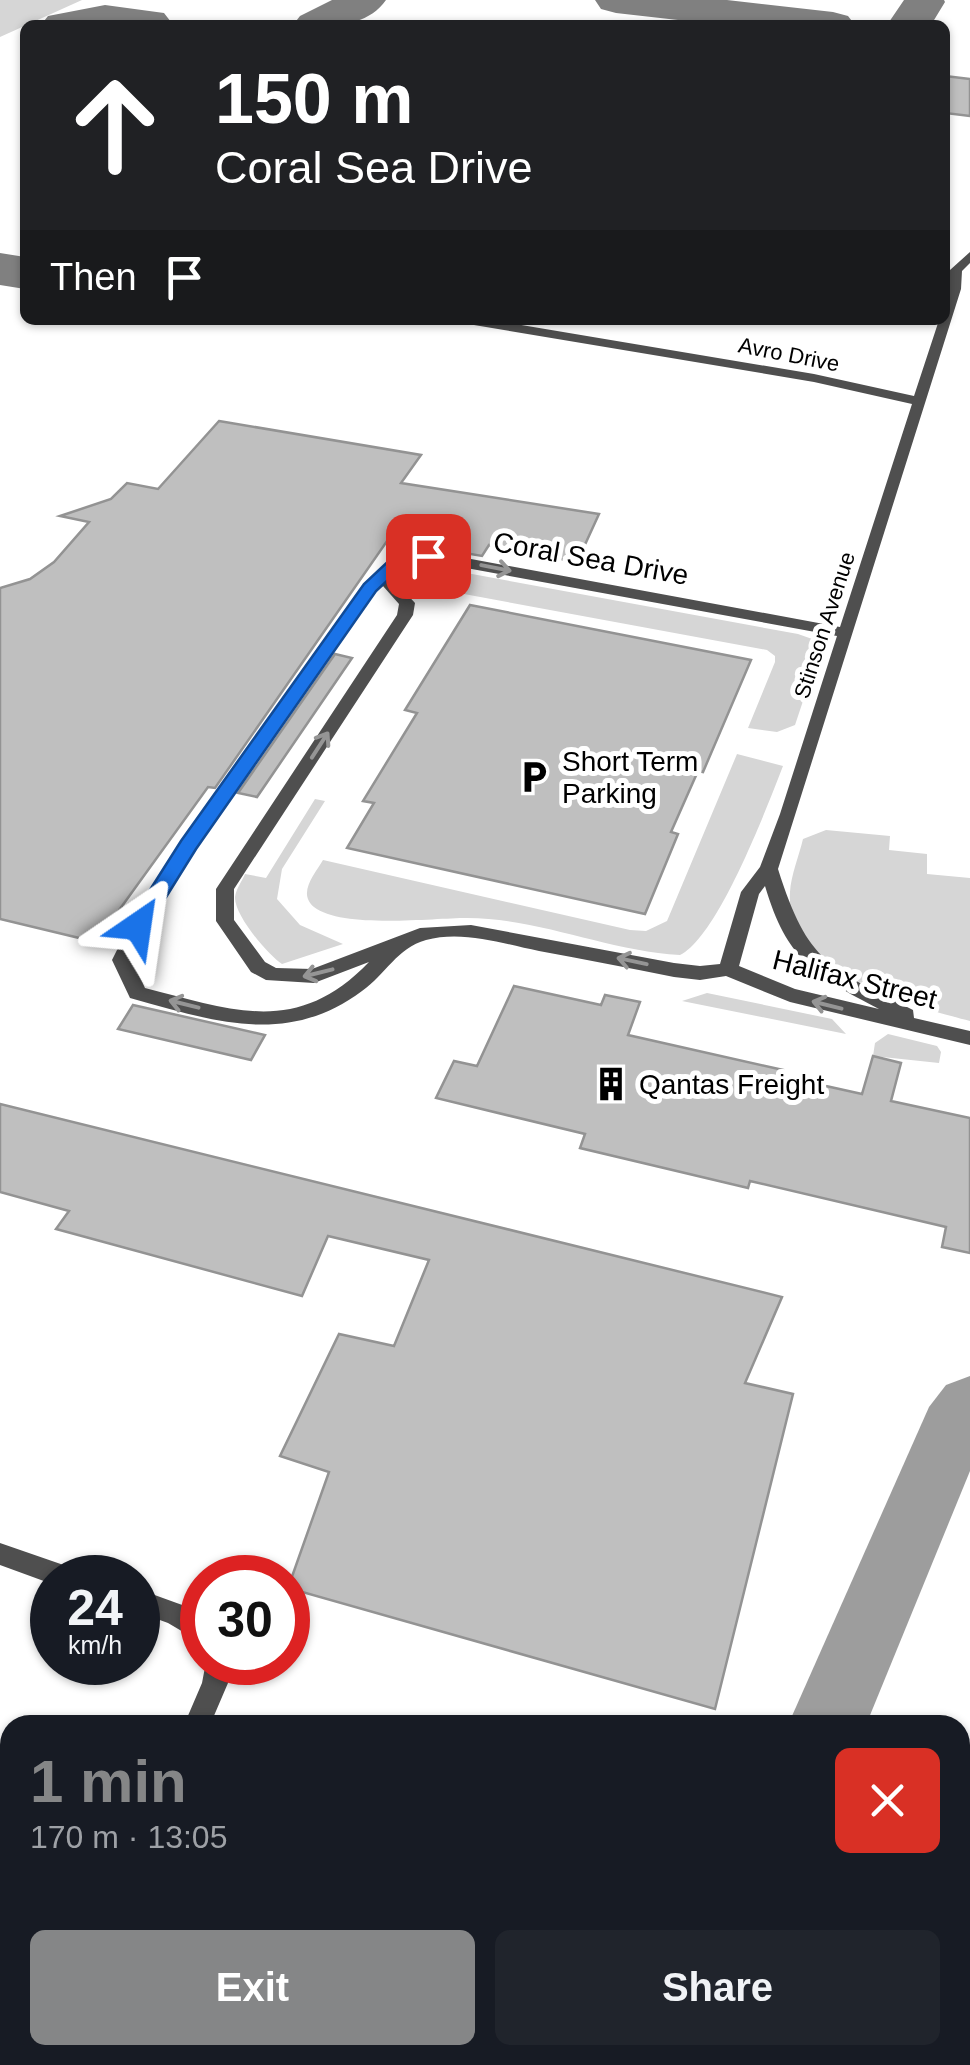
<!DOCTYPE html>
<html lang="en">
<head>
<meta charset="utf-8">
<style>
	:root { --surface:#171b24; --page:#20242c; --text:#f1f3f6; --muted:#9ea1a6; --accent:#858687 }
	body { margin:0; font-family:Helvetica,sans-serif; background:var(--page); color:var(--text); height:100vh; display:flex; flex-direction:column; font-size:38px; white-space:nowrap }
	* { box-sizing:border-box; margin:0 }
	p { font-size:32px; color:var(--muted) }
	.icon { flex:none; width:55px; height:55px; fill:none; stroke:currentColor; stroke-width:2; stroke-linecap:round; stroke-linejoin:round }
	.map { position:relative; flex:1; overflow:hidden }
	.sheet { position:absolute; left:0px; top:1715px; width:970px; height:350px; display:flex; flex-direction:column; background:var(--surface); border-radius:30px 30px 0 0; box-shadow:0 2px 8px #0004 }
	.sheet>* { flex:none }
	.hud { position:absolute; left:20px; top:20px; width:930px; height:305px; border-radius:15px; box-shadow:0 2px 8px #0004; background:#202124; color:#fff; overflow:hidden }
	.speed { position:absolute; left:30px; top:1555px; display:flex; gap:20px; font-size:50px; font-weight:700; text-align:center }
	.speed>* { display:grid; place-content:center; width:130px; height:130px; border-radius:50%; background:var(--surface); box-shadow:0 2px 8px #0004; line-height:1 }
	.speed small { font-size:25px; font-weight:400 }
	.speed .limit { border:15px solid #d22; background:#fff; color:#111 }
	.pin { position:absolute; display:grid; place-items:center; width:85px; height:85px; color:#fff; margin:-42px; border-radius:20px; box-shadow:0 5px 15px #0006 }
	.me { position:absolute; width:110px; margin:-55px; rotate:32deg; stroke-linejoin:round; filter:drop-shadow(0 0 8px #0008) }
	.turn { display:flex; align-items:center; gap:35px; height:210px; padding:0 30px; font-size:45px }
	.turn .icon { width:130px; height:130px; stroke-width:2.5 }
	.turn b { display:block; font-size:70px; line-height:85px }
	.then { display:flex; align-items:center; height:95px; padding:0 30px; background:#0003; gap:20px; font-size:38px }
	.round { display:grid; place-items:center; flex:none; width:105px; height:105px; border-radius:15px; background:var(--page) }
	.overview { display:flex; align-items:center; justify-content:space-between; height:170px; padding:0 30px }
	h1 { font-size:60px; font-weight:600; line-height:75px; color:var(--accent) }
	.action { display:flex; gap:20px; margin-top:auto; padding:20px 30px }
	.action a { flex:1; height:115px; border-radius:15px; background:var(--accent); color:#fff; font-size:40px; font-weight:600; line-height:115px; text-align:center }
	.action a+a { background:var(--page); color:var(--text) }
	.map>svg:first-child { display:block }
</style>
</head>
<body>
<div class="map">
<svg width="970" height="2065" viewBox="0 0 970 2065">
	<rect width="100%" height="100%" fill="#fff"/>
	<!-- green -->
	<path fill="#d6d6d6" d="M0 0H82L0 37Z
		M423 565 798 634 815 640 820 650 795 725 777 732 748 728 775 662V656L767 650 464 594 453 586 401 578 406 571Z
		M737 754 783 766C767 807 718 937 680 955 608 951 539 918 467 918 432 918 342 929 314 907 297 893 315 874 323 860L630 930 646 931 667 921Z
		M315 799 325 801 282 869 277 899 300 925 343 944 282 964C268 955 234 915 235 897 236 889 242 881 245 874L266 878Z
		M826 830 890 836 889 850 927 854V874L970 878V1021C911 1006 784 970 790 892 791 875 799 856 803 839Z
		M707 993 832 1019 846 1034 682 1001Z
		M888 1034 937 1046 941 1052 939 1063 873 1056 875 1043Z"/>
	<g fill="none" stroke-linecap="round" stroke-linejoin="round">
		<!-- river -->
		<path fill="#9d9d9d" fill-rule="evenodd" d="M970 1376V1471L866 1725H788L929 1407 946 1385Z"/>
		<!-- taxiway -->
		<path fill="#808080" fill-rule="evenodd" d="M332 0H386C365 30 326 25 293 25L300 16Z
			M595 0H727L833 12 848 16 855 25H722L616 13 601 9Z
			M904 0H944L945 2 931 25H887Z
			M105 5 164 13 171 22 41 25 48 16Z
			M0 253 25 257V289L0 285Z"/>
	</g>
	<!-- building -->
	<path fill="#bfbfbf" stroke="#939393" stroke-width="2.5" d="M945 76 970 79V116L945 113Z
		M219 421 421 455 401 483 599 514 577 562 489 545 482 556 441 549 446 540 394 531 215 788 208 787 96 942 0 919V588L30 579 54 562 89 522 60 516 111 499 127 483 158 489Z
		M470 605 751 660 703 772 698 771 671 832 678 834 645 914 347 848 374 803 363 801 417 713 405 710Z
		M335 654 352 658 257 797 238 793Z
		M514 986 601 1005 605 995 640 1002 628 1035 783 1070 781 1076 862 1094 873 1056 901 1063 891 1101 970 1118V1253L942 1247 946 1227 750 1181 748 1188 580 1148 585 1134 436 1098 454 1061 477 1066Z
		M133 1005 265 1035 251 1060 118 1029Z
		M0 1104 782 1297 745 1383 793 1394 715 1709 288 1588 329 1472 280 1456 339 1334 394 1346 429 1260 328 1236 302 1296 56 1229 69 1211 0 1192Z"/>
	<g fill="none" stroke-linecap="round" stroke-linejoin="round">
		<!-- street -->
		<path fill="#4f4f4f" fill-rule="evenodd" d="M970 252V263L962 271 961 289 778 869C808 964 829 967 913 1010L914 1018 970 1031V1045L790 1002 726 976 700 980 674 977C629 968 584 959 539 951 504 944 463 930 426 940 397 948 386 974 362 991 287 1047 213 1021 130 998L112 960 129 926 182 842 365 584 379 575 396 555 428 551 840 627 912 404 814 382 474 325 468 320H491L814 374 914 396 939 320H945L950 270ZM428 561 837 636 780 814 760 867 741 892 720 964 700 966 674 963 471 925 420 928 312 969 276 968 265 962 234 920V889L413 615 415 603 392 578 406 562ZM383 586 399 604 397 615 216 889V921L251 972 266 980 314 983 369 962C297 1037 233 1010 145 988L132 960 147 926 195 849 375 590ZM765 886C787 960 814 975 879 1009L795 989 739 966 759 894Z
			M0 1543 78 1570 82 1578H52V1584L0 1565Z
			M138 1589 185 1606 202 1617V1643L168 1623 138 1612Z
			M206 1662H232L228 1683 210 1725H184L202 1683Z
			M10 1991V2031L0 2035V1995Z
			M960 2025 970 2028V2058L960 2055Z
			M777 2055H808L804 2065H773Z"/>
	</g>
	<!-- one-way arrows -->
	<defs><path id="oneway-shaft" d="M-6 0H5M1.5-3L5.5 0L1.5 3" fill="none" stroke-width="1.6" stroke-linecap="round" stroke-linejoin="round" transform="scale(2.5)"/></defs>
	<g stroke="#959595">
		<use href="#oneway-shaft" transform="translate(496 568) rotate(11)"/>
		<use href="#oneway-shaft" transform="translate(320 745) rotate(-57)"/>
		<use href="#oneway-shaft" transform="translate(632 961) rotate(-168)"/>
		<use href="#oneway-shaft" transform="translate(318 973) rotate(166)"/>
		<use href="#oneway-shaft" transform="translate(184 1004) rotate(-166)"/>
		<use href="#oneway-shaft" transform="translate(827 1005) rotate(-166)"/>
	</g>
	<!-- route -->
	<path fill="#1a73e8" stroke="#114b97" stroke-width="2.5" d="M428 551 437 556 435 559 406 563 376 591 196 849 145 931H130L127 926 181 841 364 584 395 555Z"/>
	<!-- icons -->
	<defs>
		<g id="parking-bare" transform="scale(2.7)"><path d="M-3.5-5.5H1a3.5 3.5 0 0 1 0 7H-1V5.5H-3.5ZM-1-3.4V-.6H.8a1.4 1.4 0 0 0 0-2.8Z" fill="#000" stroke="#fff" stroke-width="2.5" paint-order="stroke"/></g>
		<g id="building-bare" transform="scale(2.7)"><path d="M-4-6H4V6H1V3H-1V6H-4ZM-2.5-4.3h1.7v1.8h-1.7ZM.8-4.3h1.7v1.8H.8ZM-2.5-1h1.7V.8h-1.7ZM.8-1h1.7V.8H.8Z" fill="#000" stroke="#fff" stroke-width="2.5" paint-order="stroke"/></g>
	</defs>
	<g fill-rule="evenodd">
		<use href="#parking-bare" x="534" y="777"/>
		<use href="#building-bare" x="611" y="1084"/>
	</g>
	<g text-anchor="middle" stroke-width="10" stroke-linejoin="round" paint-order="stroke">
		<!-- far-street labels -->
		<g font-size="22" fill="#000" stroke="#fff">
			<text transform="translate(789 354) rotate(11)" y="8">Avro Drive</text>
			<text transform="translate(824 625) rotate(-72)" y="8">Stinson Avenue</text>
		</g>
		<!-- street labels -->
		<g font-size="28" fill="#000" stroke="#fff">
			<text transform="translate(591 558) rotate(10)" y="10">Coral Sea Drive</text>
			<text transform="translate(855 979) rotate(14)" y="10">Halifax Street</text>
		</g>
		<!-- poi labels -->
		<g font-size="28" fill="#000" stroke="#fff" text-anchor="start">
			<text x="562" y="771">Short Term<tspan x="562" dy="32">Parking</tspan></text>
			<text x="639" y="1094">Qantas Freight</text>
		</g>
	</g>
</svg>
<div class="speed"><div>24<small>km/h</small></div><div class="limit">30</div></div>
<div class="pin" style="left:428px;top:556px;background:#d93025"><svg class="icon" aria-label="arrive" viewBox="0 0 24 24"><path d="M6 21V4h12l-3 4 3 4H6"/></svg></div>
<svg class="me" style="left:138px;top:926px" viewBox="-20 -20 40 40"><path d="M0-17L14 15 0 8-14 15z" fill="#1a73e8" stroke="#fff" stroke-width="4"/></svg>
<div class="hud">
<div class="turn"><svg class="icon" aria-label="ahead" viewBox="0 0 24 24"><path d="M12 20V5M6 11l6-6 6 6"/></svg><div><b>150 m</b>Coral Sea Drive</div></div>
<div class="then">Then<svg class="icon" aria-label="arrive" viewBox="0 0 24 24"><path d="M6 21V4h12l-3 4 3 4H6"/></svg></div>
</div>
<section class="sheet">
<div class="overview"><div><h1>1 min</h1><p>170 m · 13:05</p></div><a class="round" style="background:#d93025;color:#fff"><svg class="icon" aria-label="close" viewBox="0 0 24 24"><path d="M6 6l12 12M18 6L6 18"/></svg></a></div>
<div class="action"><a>Exit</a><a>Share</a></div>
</section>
</div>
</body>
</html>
